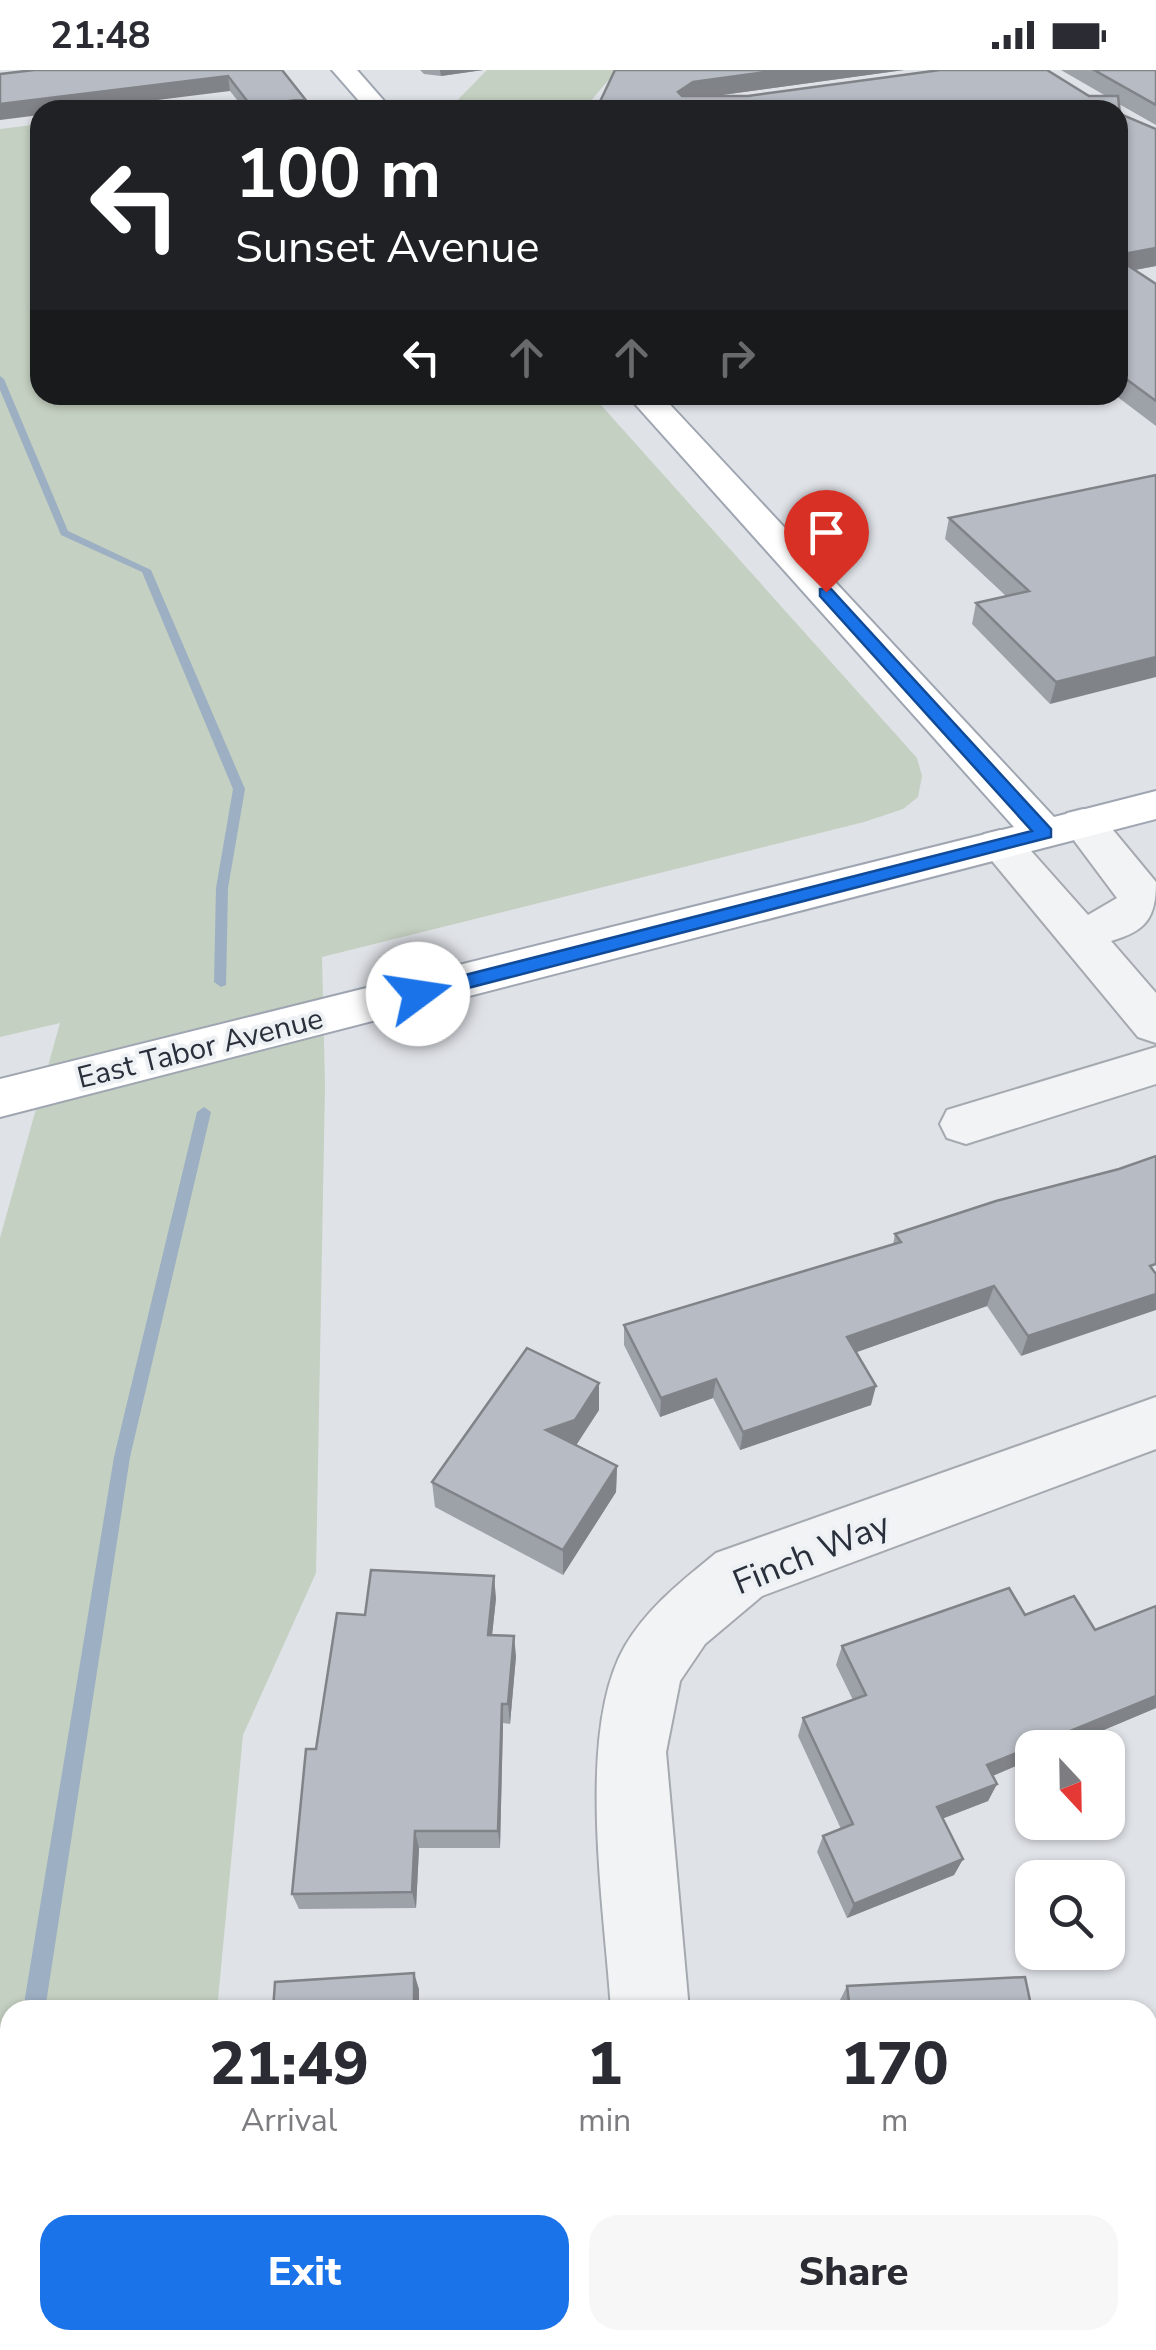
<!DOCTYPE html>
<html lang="en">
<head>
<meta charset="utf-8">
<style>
	:root { --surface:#fff; --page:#f7f7f7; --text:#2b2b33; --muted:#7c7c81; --accent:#1a73e8 }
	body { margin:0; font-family:"Nunito Sans",sans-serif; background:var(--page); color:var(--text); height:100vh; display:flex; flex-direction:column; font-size:38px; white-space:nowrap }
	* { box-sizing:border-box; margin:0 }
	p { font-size:32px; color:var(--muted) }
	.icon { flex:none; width:55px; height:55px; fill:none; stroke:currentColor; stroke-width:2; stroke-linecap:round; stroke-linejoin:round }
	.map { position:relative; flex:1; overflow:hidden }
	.details { position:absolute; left:0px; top:1930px; width:1158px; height:350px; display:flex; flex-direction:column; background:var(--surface); border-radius:30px 30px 0 0; box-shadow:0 2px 8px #0004 }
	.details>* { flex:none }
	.hud { position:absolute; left:30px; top:30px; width:1098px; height:305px; border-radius:30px; box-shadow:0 2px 8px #0004; background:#202124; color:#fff; overflow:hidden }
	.needle { width:65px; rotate:158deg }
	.tools { position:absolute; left:1015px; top:1660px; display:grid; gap:20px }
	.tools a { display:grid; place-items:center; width:110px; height:110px; border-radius:20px; background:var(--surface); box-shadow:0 2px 8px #0004; font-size:50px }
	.pin { position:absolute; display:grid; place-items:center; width:85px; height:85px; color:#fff; margin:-102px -42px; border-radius:50% 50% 50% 0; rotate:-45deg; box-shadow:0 0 10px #0007 }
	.pin .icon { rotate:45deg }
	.me { position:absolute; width:110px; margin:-55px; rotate:76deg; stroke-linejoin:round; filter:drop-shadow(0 0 8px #0008) }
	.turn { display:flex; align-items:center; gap:35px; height:210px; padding:0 40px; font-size:45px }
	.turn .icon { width:130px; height:130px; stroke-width:2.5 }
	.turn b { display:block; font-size:70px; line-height:85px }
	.lanes { display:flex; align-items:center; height:95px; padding:0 40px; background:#0003; justify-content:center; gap:50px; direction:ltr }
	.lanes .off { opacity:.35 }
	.eta { display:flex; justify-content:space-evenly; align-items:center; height:170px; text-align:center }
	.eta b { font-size:60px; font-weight:800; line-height:70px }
	.button { display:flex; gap:20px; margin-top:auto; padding:20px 40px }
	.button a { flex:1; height:115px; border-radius:30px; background:var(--accent); color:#fff; font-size:40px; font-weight:800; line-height:115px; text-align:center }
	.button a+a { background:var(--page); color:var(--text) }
	.status { display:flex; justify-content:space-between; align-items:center; height:70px; padding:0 50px; background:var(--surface); direction:ltr }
	.status svg { height:28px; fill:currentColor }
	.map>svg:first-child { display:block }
</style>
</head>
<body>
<div class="status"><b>21:48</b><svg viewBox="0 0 49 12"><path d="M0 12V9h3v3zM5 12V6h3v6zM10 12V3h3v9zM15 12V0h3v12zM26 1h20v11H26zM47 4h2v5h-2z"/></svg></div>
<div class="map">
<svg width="1156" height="2280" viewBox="0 0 1156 2280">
	<rect width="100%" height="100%" fill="#dfe2e7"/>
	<!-- green -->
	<path fill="#c4d0c1" d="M487 0H617L583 40H448Z
		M40 54V325H592L917 688 922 706 918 727 903 739 864 752 322 887 325 1015 316 1503 243 1665 217 1940H10V2270H185L184 2280H0V1168L60 953 0 967V59Z"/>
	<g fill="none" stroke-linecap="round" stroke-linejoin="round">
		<!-- stream -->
		<path fill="#9dafc3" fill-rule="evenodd" d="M0 306 4 309 68 461 151 500 245 719 228 818 226 915 221 917 214 912 216 818 233 719 142 502 61 465 0 320Z
			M204 1037 211 1042 130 1387 45 1940H23L114 1387 197 1042Z
			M10 2082V2159L8 2164 0 2167V2090L2 2085Z"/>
		<!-- minor casing -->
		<g stroke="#a5a9b0" stroke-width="4">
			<path id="minor" d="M1083 739 1099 743 1156 812C1156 848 1146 861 1111 871L1156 923V973L1138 967 978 774 984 764 1000 760 1016 764 1088 845 1117 828 1061 753 1067 743Z
				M1156 977V1014L966 1074 947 1068 940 1054 947 1040Z
				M1156 1327V1379L762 1526 705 1574 680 1611 666 1682 689 1940H611C605 1841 575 1662 625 1576 648 1537 682 1511 716 1483Z
				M631 2270H717L718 2280H632Z"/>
		</g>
		<!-- major casing -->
		<g stroke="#9fa6b1" stroke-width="4">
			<path id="major" d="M332 0H357L392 40H367Z
				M627 325H661L1054 747 1156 721V749L0 1047V1009L1014 757Z"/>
		</g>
		<!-- minor -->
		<use href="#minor" fill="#f1f3f5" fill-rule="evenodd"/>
		<!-- major -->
		<use href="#major" fill="#fff" fill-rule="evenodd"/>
	</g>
	<!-- wall -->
	<path fill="#9da1a8" d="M282 0 306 40H245L230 21 0 4Z
		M420 0H483L441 6 424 4Z
		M615 0H904L715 26H1106L1061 0H1156V55L1119 34 1120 44 1156 59V196L1135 200 1156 214V356L1115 325H1118V40H596Z
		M962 325H1011L970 333Z
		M1156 405 1050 634 972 554 976 533 1006 526 945 469 949 448Z
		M1119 1099 1021 1286 987 1236 856 1282 871 1335 740 1380 713 1328 660 1347 624 1275V1255L893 1175 895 1164Z
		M599 1340 576 1375 617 1396 616 1422 563 1505 435 1437 432 1412Z
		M496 1528 492 1565 516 1586 510 1654 503 1653 500 1778H419L416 1838 299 1839 292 1824 316 1679Z
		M1025 1545 1095 1560 1156 1638 1061 1678H1032V1689L993 1706 997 1714 988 1731 943 1748 963 1789 954 1805 847 1848 817 1782 823 1766 841 1759 798 1666 803 1648 853 1630 836 1595 842 1576Z
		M847 1916 1032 1940H840L839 1932Z
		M1156 2234V2280H1141L1132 2270H1148V2247Z
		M894 2270H1010L1011 2280H895Z"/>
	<!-- shaded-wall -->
	<path fill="#808388" d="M440 0H483L441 6Z
		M781 0H904L692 29 677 39 678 22 693 12Z
		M228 6 230 21 77 40H40V45L0 50V34Z
		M305 29 306 40H251V36Z
		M1156 178V196L1118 203V185Z
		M972 325H1011L970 333Z
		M1156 587V607L1050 634 1056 612Z
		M994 1216 987 1236 843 1287 847 1267Z
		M1156 1224V1240L1021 1286 1028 1266Z
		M716 1309 713 1328 660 1347 661 1328Z
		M599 1313V1340L575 1377 546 1360Z
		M876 1316 871 1335 740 1380 743 1362Z
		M617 1396 616 1422 563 1505V1480Z
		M494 1506 496 1528 490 1585 488 1565Z
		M514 1566 516 1586 510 1654 508 1634Z
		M1156 1626V1638L1061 1678H1032V1689L978 1712 987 1695Z
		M502 1634 503 1653 500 1778 498 1761Z
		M997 1714 988 1731 929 1754 937 1737Z
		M415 1761 419 1778 416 1838 412 1822Z
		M963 1789 954 1805 847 1848 854 1834Z
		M414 1903 419 1919V1940H414Z
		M414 2270H420V2280H414Z"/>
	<!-- building -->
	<path fill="#b7bbc3" stroke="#808388" stroke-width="2.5" d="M34 0H282L305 29 251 36 228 6 0 34V4Z
		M615 0H781L693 12 678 22 682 26H748L940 0H1047L1089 26H1118L1120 44 1156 59V178L1118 185V40H596Z
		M1094 0H1156V35Z
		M1118 189 1156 214V331L1118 303Z
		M1156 405V587L1056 612 976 533 1029 521 949 448Z
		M1156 1086V1194L1150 1196 1156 1204V1224L1028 1266 994 1216 847 1267 876 1316 743 1362 716 1309 661 1328 624 1255 901 1172 895 1164 996 1131 1119 1099Z
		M527 1278 599 1313 575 1350 546 1360 617 1396 563 1480 432 1412Z
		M371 1500 494 1506 488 1565 514 1566 508 1634H502L498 1761H415L412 1822 292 1824 306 1679H316L337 1543 365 1545Z
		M1009 1518 1025 1545 1074 1526 1095 1560 1156 1536V1626L987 1695 997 1714 937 1737 963 1789 854 1834 823 1766 853 1754 803 1648 866 1625 842 1576Z
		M414 1903V1940H273L275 1912Z
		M1025 1907 1032 1940H850L847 1916Z
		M241 2270H414V2280H240Z
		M906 2270H1010L1011 2280H907Z"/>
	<!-- route -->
	<path fill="#1a73e8" stroke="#114b97" stroke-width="2.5" d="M820 519H831L1051 759V767L418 931 411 929V919L418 917 1032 761 820 526Z"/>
	<g text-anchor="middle" stroke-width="8" stroke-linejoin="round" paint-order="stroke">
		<!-- street labels -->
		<g font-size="30" fill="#29303c" stroke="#eef1f4">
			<text transform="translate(200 978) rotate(-14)" y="10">East Tabor Avenue</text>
		</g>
		<!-- near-street labels -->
		<g font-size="35" fill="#29303c" stroke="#eef1f4">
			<text transform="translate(811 1483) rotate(-22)" y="12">Finch Way</text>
		</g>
	</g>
</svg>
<div class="tools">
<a><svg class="needle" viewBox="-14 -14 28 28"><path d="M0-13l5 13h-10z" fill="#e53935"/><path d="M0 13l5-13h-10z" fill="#7c7c81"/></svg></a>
<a><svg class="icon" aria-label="search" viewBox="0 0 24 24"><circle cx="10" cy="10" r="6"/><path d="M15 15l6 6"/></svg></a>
</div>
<div class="pin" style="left:826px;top:522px;background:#d93025"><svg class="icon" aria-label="arrive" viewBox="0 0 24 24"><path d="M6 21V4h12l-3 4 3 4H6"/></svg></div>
<svg class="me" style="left:418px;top:924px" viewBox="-20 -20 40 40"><circle r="19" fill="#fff"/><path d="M0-13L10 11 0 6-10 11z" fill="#1a73e8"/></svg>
<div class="hud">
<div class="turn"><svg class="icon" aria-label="left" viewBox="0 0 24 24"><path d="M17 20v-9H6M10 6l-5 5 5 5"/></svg><div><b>100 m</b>Sunset Avenue</div></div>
<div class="lanes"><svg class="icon" aria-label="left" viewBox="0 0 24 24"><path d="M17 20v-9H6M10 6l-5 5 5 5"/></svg><svg class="icon off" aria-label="ahead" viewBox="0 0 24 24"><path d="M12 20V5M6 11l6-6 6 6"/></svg><svg class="icon off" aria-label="ahead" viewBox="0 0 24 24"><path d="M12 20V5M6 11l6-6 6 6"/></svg><svg class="icon off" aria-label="right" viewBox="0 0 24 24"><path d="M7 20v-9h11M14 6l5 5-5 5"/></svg></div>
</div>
<section class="details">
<div class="eta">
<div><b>21:49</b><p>Arrival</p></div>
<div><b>1</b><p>min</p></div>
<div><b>170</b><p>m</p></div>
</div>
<div class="button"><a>Exit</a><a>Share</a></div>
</section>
</div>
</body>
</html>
